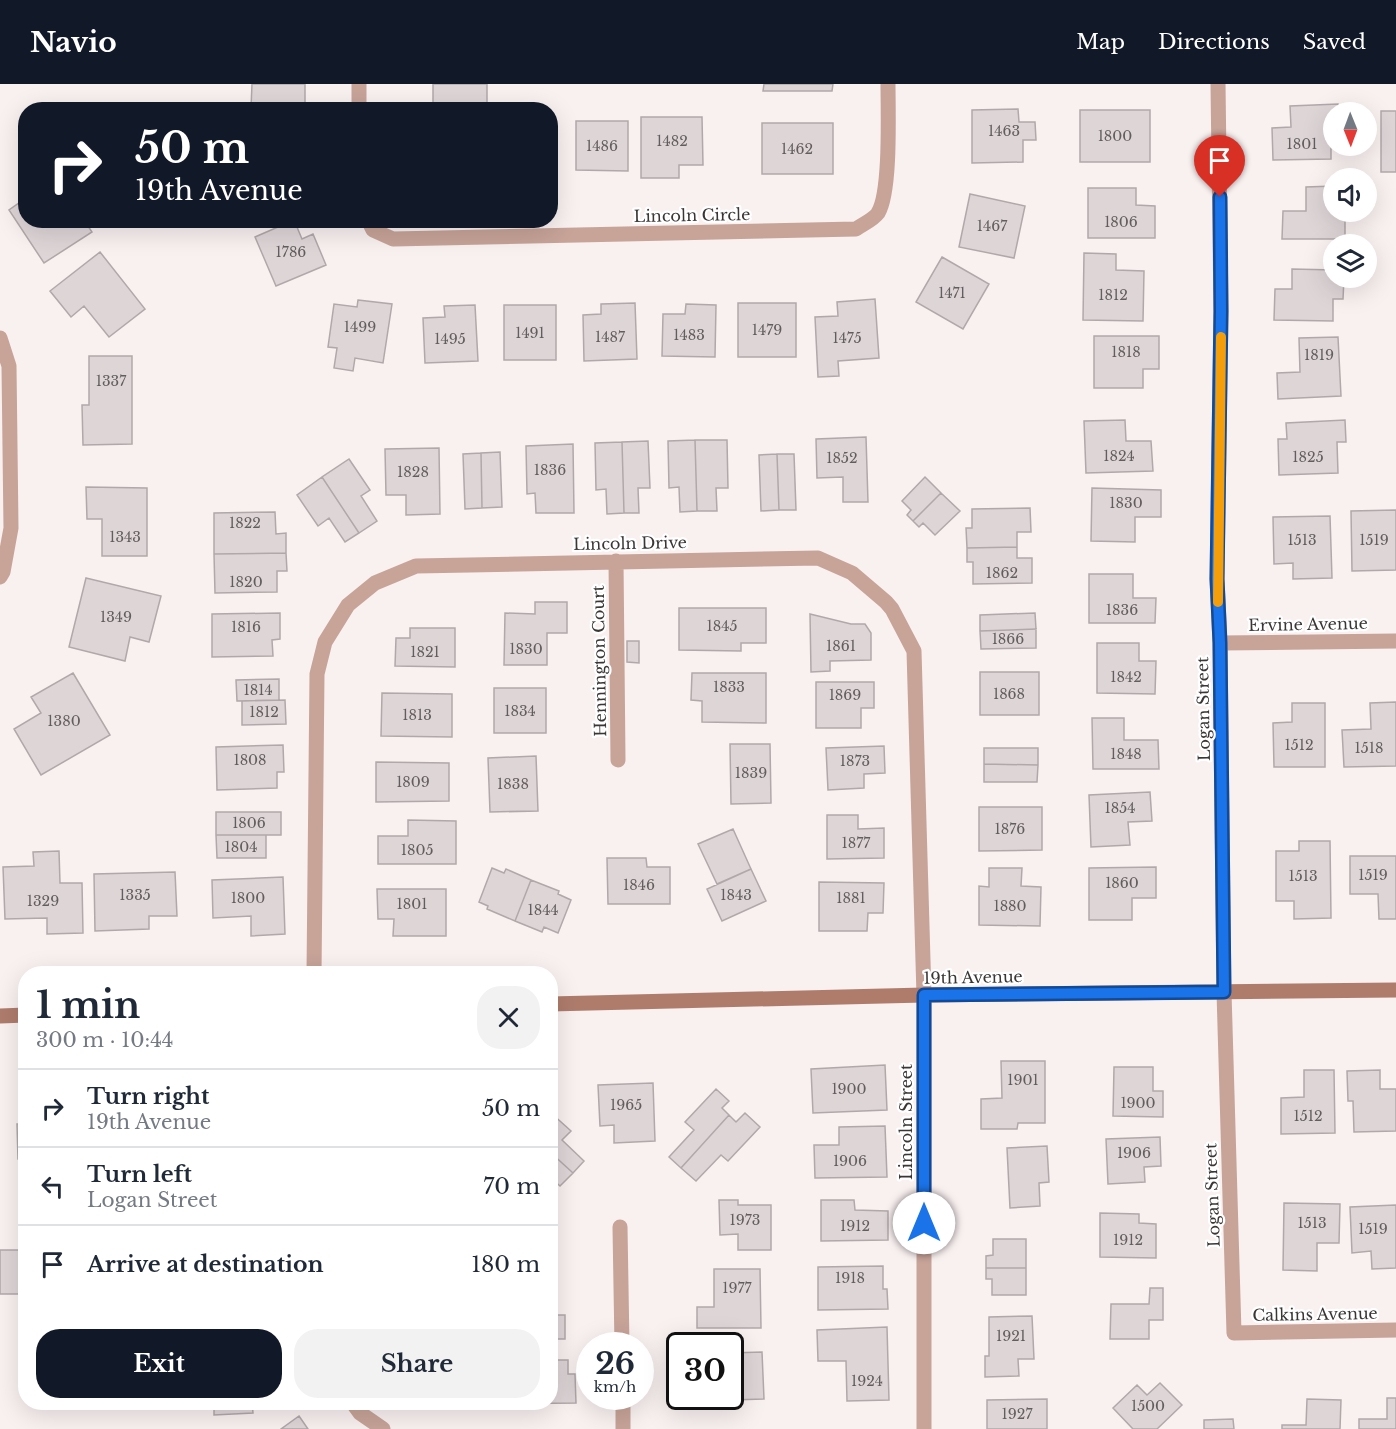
<!DOCTYPE html>
<html lang="en">
<head>
<meta charset="utf-8">
<style>
	:root { --surface:#fff; --page:#f2f2f3; --text:#1f2937; --muted:#747a83; --line:#e0e1e3; --accent:#111827 }
	body { margin:0; font-family:"Libre Baskerville",serif; background:var(--page); color:var(--text); height:100vh; display:flex; flex-direction:column; font-size:22px; white-space:nowrap }
	* { box-sizing:border-box; margin:0 }
	p { font-size:20px; color:var(--muted) }
	.icon { flex:none; width:33px; height:33px; fill:none; stroke:currentColor; stroke-width:2; stroke-linecap:round; stroke-linejoin:round }
	.map { position:relative; flex:1; overflow:hidden }
	.panel { position:absolute; left:18px; top:882px; width:540px; height:444px; display:flex; flex-direction:column; background:var(--surface); border-radius:24px; box-shadow:0 6px 24px #0002 }
	.panel>* { flex:none }
	.guide { position:absolute; left:18px; top:18px; width:540px; height:126px; border-radius:24px; box-shadow:0 6px 24px #0002; background:#111827; color:#fff; overflow:hidden }
	.needle { width:39px; rotate:179deg }
	.tools { position:absolute; left:1323px; top:18px; display:grid; gap:12px }
	.tools a { display:grid; place-items:center; width:54px; height:54px; border-radius:50%; background:var(--surface); box-shadow:0 6px 24px #0002; font-size:30px }
	.speed { position:absolute; left:576px; top:1248px; display:flex; gap:12px; font-size:30px; font-weight:700; text-align:center }
	.speed>* { display:grid; place-content:center; width:78px; height:78px; border-radius:50%; background:var(--surface); box-shadow:0 6px 24px #0002; line-height:1 }
	.speed small { font-size:15px; font-weight:400 }
	.speed .limit { border:3px solid #111; border-radius:9px; background:#fff; color:#111 }
	.pin { position:absolute; display:grid; place-items:center; width:51px; height:51px; color:#fff; margin:-62px -26px; border-radius:50% 50% 50% 0; rotate:-45deg; box-shadow:0 0 6px #0007 }
	.pin .icon { rotate:45deg }
	.me { position:absolute; width:66px; margin:-33px; rotate:0deg; stroke-linejoin:round; filter:drop-shadow(0 0 4px #0008) }
	.turn { display:flex; align-items:center; gap:21px; height:126px; padding:0 18px; font-size:27px }
	.turn .icon { width:78px; height:78px; stroke-width:2.5 }
	.turn b { display:block; font-size:42px; line-height:51px }
	.round { display:grid; place-items:center; flex:none; width:63px; height:63px; border-radius:24px; background:var(--page) }
	.overview { display:flex; align-items:center; justify-content:space-between; height:102px; padding:0 18px }
	h1 { font-size:36px; font-weight:800; line-height:45px }
	.action { display:flex; gap:12px; margin-top:auto; padding:12px 18px }
	.action a { flex:1; height:69px; border-radius:24px; background:var(--accent); color:#fff; font-size:24px; font-weight:800; line-height:69px; text-align:center }
	.action a+a { background:var(--page); color:var(--text) }
	ul { padding:0; list-style:none }
	li { display:flex; align-items:center; gap:18px; height:78px; padding:0 18px; border-top:2px solid var(--line) }
	li div { flex:1 }
	li b { display:block; font-size:22px }
	li em { font-style:normal }
	header { display:flex; align-items:center; gap:36px; box-sizing:border-box; height:84px; padding:0 30px; background:var(--accent); color:#fff }
	header strong { font-size:28px }
	nav { display:flex; gap:33px; margin-inline-start:auto; font-size:21px }
	.map>svg:first-child { display:block }
</style>
</head>
<body>
<header>
<strong>Navio</strong>
<nav><a>Map</a><a>Directions</a><a>Saved</a></nav>
</header>
<div class="map">
<svg width="1396" height="1345" viewBox="0 0 1396 1345">
	<rect width="100%" height="100%" fill="#f9f0f0"/>
	<!-- building -->
	<path fill="#ded5d7" stroke="#b1a8aa" stroke-width="1.5" d="M252 0H305V24H251Z
		M433 0H487V21L433 20Z
		M764 0H833L832 7H763Z
		M1338 20V28H1334V44H1331V75L1273 76 1272 44 1291 43 1290 22Z
		M1018 25 1019 38H1035L1036 56H1023V78L972 79V26Z
		M1080 26H1150V78H1080Z
		M1381 27H1396V88H1381Z
		M641 33H702L703 81H679V94H641Z
		M576 37H628V87L576 86Z
		M762 39H833V90H762Z
		M1334 102V128H1345V155H1282L1283 127H1306V103Z
		M1088 104H1136V121L1155 122V154H1088Z
		M970 110 1025 122 1014 174 959 163Z
		M26 114V136H84L92 148 44 179 9 126Z
		M294 136 302 155 313 150 326 181 276 202 255 153Z
		M100 168 145 225 109 253 84 222 71 233 50 207Z
		M1084 169 1116 170V186L1144 187 1143 237 1083 236Z
		M942 173 989 200 963 245 916 218Z
		M1292 185 1334 186V194H1344L1343 215H1333V237L1274 236 1275 205H1292Z
		M875 215 879 274 838 277 839 292 818 293 815 233 838 232 837 218Z
		M358 216 392 220 383 279 355 274 353 287 334 284 337 264 328 263 334 220 357 223Z
		M635 219 637 275 584 277 583 231 601 230V220Z
		M738 219H796V273H738Z
		M686 220 716 221 715 273 662 272 663 230H685Z
		M475 221 478 277 425 279 423 234 445 233 444 222Z
		M504 221H556V276H504Z
		M1094 252H1159V285H1143V304H1094Z
		M1338 253 1341 312 1278 315 1277 289 1300 288 1299 254Z
		M89 272H132V360L83 361 82 321H89Z
		M1125 336 1126 357H1151L1153 387 1086 389 1084 337Z
		M1345 336 1346 358H1337L1338 389 1279 391 1278 355H1287L1286 339Z
		M866 353 868 418H843V393L817 394 816 355Z
		M695 356H727L728 404H716L717 427H697Z
		M695 356 697 427 680 428 679 403 669 404 668 357Z
		M648 357 650 404H638L639 429H624L622 358Z
		M622 358 624 429 607 430 606 405 596 406 595 359Z
		M573 360 574 429H536L535 409 527 410 526 362Z
		M439 364 440 430 406 431V411H386L385 365Z
		M500 368 502 423 482 424 481 369Z
		M481 369 482 424 465 425 463 370Z
		M777 370 779 426 761 427 759 371Z
		M777 370H794L796 426H779Z
		M349 375 370 406 361 412 377 437 359 449 322 393Z
		M322 393 359 449 345 458 329 434 318 442 297 411Z
		M925 393 941 409 913 437 907 431 911 426 902 417Z
		M86 403 147 404V472H102V435H87Z
		M1092 404 1161 406V433H1135V458L1091 457Z
		M941 409 960 427 935 451 923 439 919 443 913 437Z
		M1030 424 1031 448H1017V463L967 464 966 444H972V425Z
		M1396 426V486L1352 487 1351 427Z
		M275 428 276 450 286 449V469L214 470V429Z
		M1330 432 1332 494 1293 495V479L1274 480 1273 433Z
		M1017 463V474H1032V499L973 500V478H967V464Z
		M286 469 287 487H277V508L215 509 214 470Z
		M1089 490H1133V514H1156L1155 539H1089Z
		M86 494 161 512 149 558 130 553 125 577 69 563Z
		M535 518H567V549H547V581H504L505 529 535 530Z
		M679 524H766V559H741V567L679 566Z
		M280 529V555L272 556 273 572 212 573V530Z
		M1035 529 1036 545 980 547V531Z
		M810 530 851 540H865L871 549V576L830 577V587L811 588Z
		M410 544H455V583L395 582 396 554H410Z
		M1036 545V564L981 565 980 547Z
		M627 557H639V579L627 578Z
		M1097 559H1139V577H1156L1155 610 1097 609Z
		M980 588H1039V631H980Z
		M73 589 110 651 41 691 14 645 41 629 31 613Z
		M692 589H766V639L702 638V617L691 616Z
		M279 595V616L237 617 236 596Z
		M816 598H874V624H861V644H816Z
		M494 604H546V649H494Z
		M382 609 452 610V653L381 652Z
		M285 616 286 640 242 641V617Z
		M1396 618V682L1344 683 1342 646 1371 645 1370 619Z
		M1292 619H1325V683H1274L1273 639 1292 638Z
		M1092 634H1124V656H1158L1159 685H1093Z
		M730 660H770L771 719 731 720Z
		M283 661 284 688H277V704L217 706 216 663Z
		M884 662 885 689 864 690V704L828 706 826 664Z
		M984 664H1038V681L984 680Z
		M536 672 538 727 490 728 488 674Z
		M376 678 449 679V717L376 718Z
		M984 680 1038 681 1037 698H984Z
		M1150 708 1152 737 1128 738 1130 761 1091 763 1089 711Z
		M979 723H1042V766L979 767Z
		M216 728H281V751H216Z
		M827 731H858V745L884 744V774L827 775Z
		M408 736 456 737V780H378V752H408Z
		M733 745 751 785 717 800 698 760Z
		M216 751H266V774H217Z
		M1299 757H1330L1331 834 1294 835V817H1276V767H1299Z
		M59 767 60 799H82L83 849 47 850V834L5 835 3 783 34 782 33 768Z
		M1350 772H1396V835H1379L1378 810H1350Z
		M607 774H646L647 783H670V820H608Z
		M1156 783V814H1132V836H1089V784Z
		M492 784 504 789 506 785 531 796 515 837 487 825 488 822 479 818Z
		M989 784H1022L1021 802 1041 803 1040 842 979 841V802L989 803Z
		M751 785 766 817 722 837 707 805Z
		M175 788 177 832H149V845L95 847 94 790Z
		M283 793 285 850 251 852V832L213 834 212 796Z
		M531 796 559 807 558 810 571 816 558 849 544 843 542 848 515 837Z
		M819 798 884 799 883 829H868L867 847H819Z
		M377 805H446V852H393L394 835H378Z
		M1001 977H1045V1039H1018L1017 1045H981V1015L1002 1014Z
		M885 981 887 1026 813 1029 811 985Z
		M1114 983H1153V1007H1163V1033L1113 1032Z
		M1304 986H1334L1335 1049 1281 1050V1014L1304 1013Z
		M1380 986V1005H1396V1047L1354 1048 1353 1017H1348L1347 987Z
		M653 999 655 1057 614 1059V1041L600 1042 598 1001Z
		M716 1005 729 1017 722 1024 729 1031 681 1084 669 1073 694 1046 685 1038Z
		M550 1028 571 1047 562 1056 584 1077 573 1089 550 1068Z
		M745 1029 760 1043 728 1077 721 1071 696 1097 681 1084 729 1031 736 1038Z
		M17 1040H26V1075H18Z
		M885 1042 887 1093 815 1094 814 1061H839V1043Z
		M1160 1053 1161 1082 1144 1083 1145 1098 1108 1100 1106 1055Z
		M1047 1062 1049 1098 1039 1099 1040 1122 1010 1124 1007 1064Z
		M550 1068 573 1089 560 1102 550 1093Z
		M719 1116H738V1121H771V1166H738V1150L720 1151Z
		M821 1116H854L855 1126 888 1127V1156L821 1157Z
		M1284 1119 1340 1120 1339 1159H1317V1187L1283 1186Z
		M1396 1121V1184L1372 1185 1371 1167 1352 1169 1350 1123Z
		M1100 1129 1139 1130V1139L1156 1140V1174L1100 1173Z
		M993 1155H1026V1184H986V1172L993 1171Z
		M0 1166H26V1210H0Z
		M883 1182V1205H887L888 1225 818 1226V1183Z
		M986 1184H1026V1211H992V1195H986Z
		M714 1185H760L761 1244H697V1223H714Z
		M1150 1204H1163V1236H1149V1255H1110L1111 1220H1149Z
		M550 1231H565V1255H550Z
		M1032 1232 1034 1275H1018L1019 1292 985 1293V1272H989V1233Z
		M887 1243 889 1316 847 1317 846 1277H818L817 1246Z
		M762 1268 764 1315 698 1317V1312H730V1269Z
		M550 1276H568V1290H575L576 1319 496 1320V1318H550Z
		M1160 1299 1182 1321 1157 1345H1133L1113 1324 1137 1301 1147 1311Z
		M1387 1314H1396V1345H1359V1335H1387Z
		M1047 1315V1345H987V1316Z
		M1307 1315 1341 1316 1340 1345H1282V1341H1306Z
		M214 1318H252L253 1329 214 1331Z
		M299 1332 308 1345H281Z
		M1233 1335 1234 1345H1204V1336Z"/>
	<g fill="none" stroke-linecap="round" stroke-linejoin="round">
		<!-- street -->
		<path stroke="#c7a398" stroke-width="15" d="M1218 0 1221 227 1217 495 1220 559 1224 908 1234 1249 1396 1246
			M359 26V0
			M368 136 373 146 393 155 856 145C863 140 873 136 878 129 891 108 888 28 888 0
			M0 254 9 282 11 444 3 488 0 493
			M616 477 618 676
			M1220 559 1396 557
			M314 890 317 590 325 558 348 521 375 499 416 482 818 474 852 489 886 518 892 525 914 567 924 911V1345
			M620 1143 622 1262
			M623 1312V1345
			M352 1318 360 1329 383 1345"/>
		<!-- secondary -->
		<path stroke="#af7c6c" stroke-width="15" d="M550 920 924 911 1396 906
			M0 932 26 931"/>
	</g>
	<g fill="none" stroke-linecap="round" stroke-linejoin="round">
		<!-- route casing -->
		<g stroke="#114b97" stroke-width="15">
			<path id="route" d="M924 1139V911L1224 908 1220 559 1217 495 1221 227 1220 113"/>
		</g>
		<!-- route -->
		<use href="#route" stroke="#1a73e8" stroke-width="10"/>
		<!-- slow -->
		<path stroke="#f59e0b" stroke-width="10" d="M1218 518 1221 253"/>
	</g>
	<g text-anchor="middle" stroke-width="4.5" stroke-linejoin="round" paint-order="stroke">
		<!-- number labels -->
		<g font-size="14" fill="#635e5e">
			<text x="1004" y="52">1463</text>
			<text x="1115" y="57">1800</text>
			<text x="672" y="62">1482</text>
			<text x="1302" y="65">1801</text>
			<text x="602" y="67">1486</text>
			<text x="797" y="70">1462</text>
			<text x="1121" y="143">1806</text>
			<text x="992" y="147">1467</text>
			<text x="291" y="173">1786</text>
			<text x="952" y="214">1471</text>
			<text x="1113" y="216">1812</text>
			<text x="360" y="248">1499</text>
			<text x="767" y="251">1479</text>
			<text x="530" y="254">1491</text>
			<text x="689" y="256">1483</text>
			<text x="610" y="258">1487</text>
			<text x="847" y="259">1475</text>
			<text x="450" y="260">1495</text>
			<text x="1126" y="273">1818</text>
			<text x="1319" y="276">1819</text>
			<text x="111" y="302">1337</text>
			<text x="1119" y="377">1824</text>
			<text x="1308" y="378">1825</text>
			<text x="842" y="379">1852</text>
			<text x="550" y="391">1836</text>
			<text x="413" y="393">1828</text>
			<text x="1126" y="424">1830</text>
			<text x="245" y="444">1822</text>
			<text x="125" y="458">1343</text>
			<text x="1302" y="461">1513</text>
			<text x="1374" y="461">1519</text>
			<text x="1002" y="494">1862</text>
			<text x="246" y="503">1820</text>
			<text x="1122" y="531">1836</text>
			<text x="116" y="538">1349</text>
			<text x="722" y="547">1845</text>
			<text x="246" y="548">1816</text>
			<text x="1008" y="560">1866</text>
			<text x="841" y="567">1861</text>
			<text x="526" y="570">1830</text>
			<text x="425" y="573">1821</text>
			<text x="1126" y="598">1842</text>
			<text x="729" y="608">1833</text>
			<text x="258" y="611">1814</text>
			<text x="1009" y="615">1868</text>
			<text x="845" y="616">1869</text>
			<text x="520" y="632">1834</text>
			<text x="264" y="633">1812</text>
			<text x="417" y="636">1813</text>
			<text x="64" y="642">1380</text>
			<text x="1299" y="666">1512</text>
			<text x="1369" y="669">1518</text>
			<text x="1126" y="675">1848</text>
			<text x="250" y="681">1808</text>
			<text x="855" y="682">1873</text>
			<text x="751" y="694">1839</text>
			<text x="413" y="703">1809</text>
			<text x="513" y="705">1838</text>
			<text x="1120" y="729">1854</text>
			<text x="249" y="744">1806</text>
			<text x="1010" y="750">1876</text>
			<text x="856" y="764">1877</text>
			<text x="241" y="768">1804</text>
			<text x="417" y="771">1805</text>
			<text x="1373" y="796">1519</text>
			<text x="1303" y="797">1513</text>
			<text x="1122" y="804">1860</text>
			<text x="639" y="806">1846</text>
			<text x="135" y="816">1335</text>
			<text x="736" y="816">1843</text>
			<text x="248" y="819">1800</text>
			<text x="851" y="819">1881</text>
			<text x="43" y="822">1329</text>
			<text x="412" y="825">1801</text>
			<text x="1010" y="827">1880</text>
			<text x="543" y="831">1844</text>
			<text x="1023" y="1001">1901</text>
			<text x="849" y="1010">1900</text>
			<text x="1138" y="1024">1900</text>
			<text x="626" y="1026">1965</text>
			<text x="1308" y="1037">1512</text>
			<text x="1134" y="1074">1906</text>
			<text x="850" y="1082">1906</text>
			<text x="745" y="1141">1973</text>
			<text x="1312" y="1144">1513</text>
			<text x="855" y="1147">1912</text>
			<text x="1373" y="1150">1519</text>
			<text x="1128" y="1161">1912</text>
			<text x="850" y="1199">1918</text>
			<text x="737" y="1209">1977</text>
			<text x="1011" y="1257">1921</text>
			<text x="867" y="1302">1924</text>
			<text x="1148" y="1327">1500</text>
			<text x="1017" y="1335">1927</text>
		</g>
		<!-- street labels -->
		<g font-size="16" fill="#3a3636" stroke="#fff">
			<text transform="translate(692 131) rotate(-1)" y="6">Lincoln Circle</text>
			<text transform="translate(630 459) rotate(-1)" y="6">Lincoln Drive</text>
			<text transform="translate(1308 540) rotate(-1)" y="6">Ervine Avenue</text>
			<text transform="translate(599 577) rotate(-91)" y="6">Hennington Court</text>
			<text transform="translate(1203 625) rotate(-91)" y="6">Logan Street</text>
			<text transform="translate(973 893) rotate(-1)" y="6">19th Avenue</text>
			<text transform="translate(906 1038) rotate(-90)" y="6">Lincoln Street</text>
			<text transform="translate(1212 1111) rotate(-92)" y="6">Logan Street</text>
			<text transform="translate(1315 1230) rotate(-1)" y="6">Calkins Avenue</text>
		</g>
	</g>
</svg>
<div class="tools">
<a><svg class="needle" viewBox="-14 -14 28 28"><path d="M0-13l5 13h-10z" fill="#e53935"/><path d="M0 13l5-13h-10z" fill="#747a83"/></svg></a>
<a><svg class="icon" aria-label="sound" viewBox="0 0 24 24"><path d="M4 9h4l5-4v14l-5-4H4zM17 9q2 3 0 6"/></svg></a>
<a><svg class="icon" aria-label="layers" viewBox="0 0 24 24"><path d="M12 4l9 5-9 5-9-5zM3 14l9 5 9-5"/></svg></a>
</div>
<div class="speed"><div>26<small>km/h</small></div><div class="limit">30</div></div>
<div class="pin" style="left:1220px;top:113px;background:#d93025"><svg class="icon" aria-label="arrive" viewBox="0 0 24 24"><path d="M6 21V4h12l-3 4 3 4H6"/></svg></div>
<svg class="me" style="left:924px;top:1139px" viewBox="-20 -20 40 40"><circle r="19" fill="#fff"/><path d="M0-13L10 11 0 6-10 11z" fill="#1a73e8"/></svg>
<div class="guide">
<div class="turn"><svg class="icon" aria-label="right" viewBox="0 0 24 24"><path d="M7 20v-9h11M14 6l5 5-5 5"/></svg><div><b>50 m</b>19th Avenue</div></div>
</div>
<section class="panel">
<div class="overview"><div><h1>1 min</h1><p>300 m · 10:44</p></div><a class="round"><svg class="icon" aria-label="close" viewBox="0 0 24 24"><path d="M6 6l12 12M18 6L6 18"/></svg></a></div>
<ul>
<li><svg class="icon" aria-label="right" viewBox="0 0 24 24"><path d="M7 20v-9h11M14 6l5 5-5 5"/></svg><div><b>Turn right</b><p>19th Avenue</p></div><em>50 m</em></li>
<li><svg class="icon" aria-label="left" viewBox="0 0 24 24"><path d="M17 20v-9H6M10 6l-5 5 5 5"/></svg><div><b>Turn left</b><p>Logan Street</p></div><em>70 m</em></li>
<li><svg class="icon" aria-label="arrive" viewBox="0 0 24 24"><path d="M6 21V4h12l-3 4 3 4H6"/></svg><div><b>Arrive at destination</b></div><em>180 m</em></li>
</ul>
<div class="action"><a>Exit</a><a>Share</a></div>
</section>
</div>
</body>
</html>
